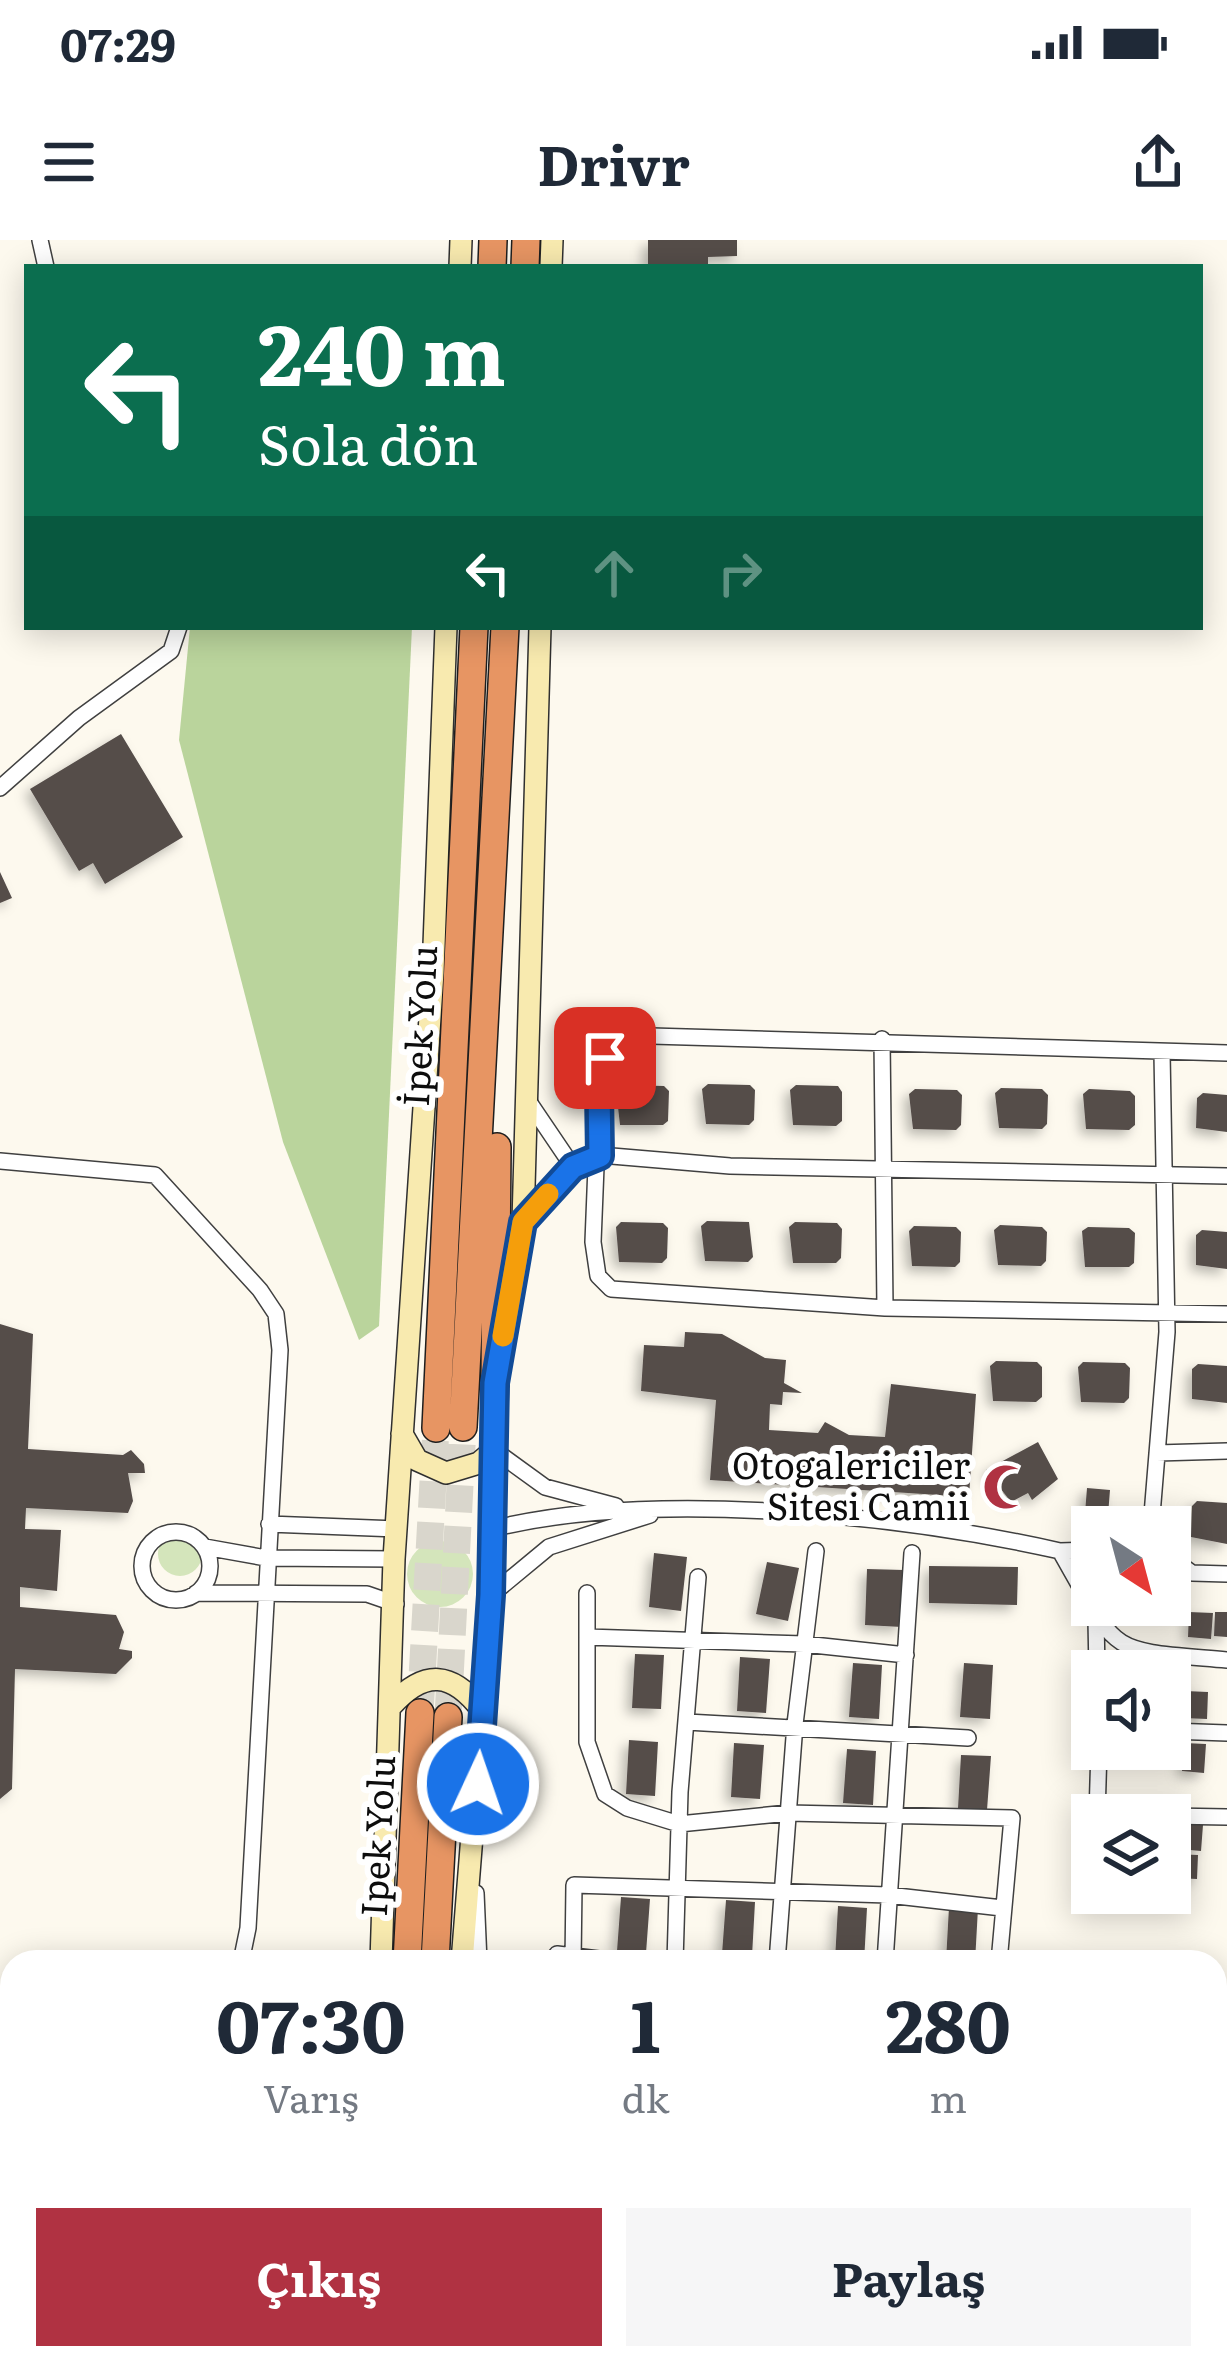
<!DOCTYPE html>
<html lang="tr">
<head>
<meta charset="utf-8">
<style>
	:root { --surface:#fff; --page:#f6f6f7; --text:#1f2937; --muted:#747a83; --accent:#b03242 }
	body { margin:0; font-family:Literata,serif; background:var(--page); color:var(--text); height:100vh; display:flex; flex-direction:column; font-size:45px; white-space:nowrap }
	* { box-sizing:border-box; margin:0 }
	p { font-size:39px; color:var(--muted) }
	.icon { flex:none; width:66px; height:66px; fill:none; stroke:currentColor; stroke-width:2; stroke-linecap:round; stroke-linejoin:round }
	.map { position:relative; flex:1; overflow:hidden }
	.sheet { position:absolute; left:0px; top:1710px; width:1227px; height:420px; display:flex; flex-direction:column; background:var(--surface); border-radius:36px 36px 0 0; box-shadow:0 6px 30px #0003 }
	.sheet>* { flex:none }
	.top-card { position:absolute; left:24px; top:24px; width:1179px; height:366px; border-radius:0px; box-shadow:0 6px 30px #0003; background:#0b6e4f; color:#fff; overflow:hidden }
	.needle { width:78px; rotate:144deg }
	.buttons { position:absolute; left:1071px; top:1266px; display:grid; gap:24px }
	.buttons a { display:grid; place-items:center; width:120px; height:120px; border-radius:0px; background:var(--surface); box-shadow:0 6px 30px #0003; font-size:60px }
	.pin { position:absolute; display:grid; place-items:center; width:102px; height:102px; color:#fff; margin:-51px; border-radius:24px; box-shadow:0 6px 18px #0006 }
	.me { position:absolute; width:132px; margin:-66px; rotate:3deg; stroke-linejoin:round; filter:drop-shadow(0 0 9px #0008) }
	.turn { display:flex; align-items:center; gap:42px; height:252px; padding:0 36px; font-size:54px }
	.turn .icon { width:156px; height:156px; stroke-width:2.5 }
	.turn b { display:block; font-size:84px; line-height:102px }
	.lanes { display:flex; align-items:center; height:114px; padding:0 36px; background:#0003; justify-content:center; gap:60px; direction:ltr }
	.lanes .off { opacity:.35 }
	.eta { display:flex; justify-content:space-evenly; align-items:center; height:204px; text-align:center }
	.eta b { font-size:72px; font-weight:700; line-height:84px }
	.cta { display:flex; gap:24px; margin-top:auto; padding:24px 36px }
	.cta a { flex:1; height:138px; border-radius:0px; background:var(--accent); color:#fff; font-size:48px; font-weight:700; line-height:138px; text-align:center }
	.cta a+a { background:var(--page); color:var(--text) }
	.status { display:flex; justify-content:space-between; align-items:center; height:84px; padding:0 60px; background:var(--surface); direction:ltr }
	.status svg { height:33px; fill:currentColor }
	header { display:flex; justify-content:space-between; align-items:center; height:156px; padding:0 36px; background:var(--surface); font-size:54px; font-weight:700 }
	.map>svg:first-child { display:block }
</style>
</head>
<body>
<div class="status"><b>07:29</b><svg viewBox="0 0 49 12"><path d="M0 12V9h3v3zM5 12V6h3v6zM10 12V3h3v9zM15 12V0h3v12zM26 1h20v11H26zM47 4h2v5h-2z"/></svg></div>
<header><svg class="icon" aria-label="menu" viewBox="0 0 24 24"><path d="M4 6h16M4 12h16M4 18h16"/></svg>Drivr<svg class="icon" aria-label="share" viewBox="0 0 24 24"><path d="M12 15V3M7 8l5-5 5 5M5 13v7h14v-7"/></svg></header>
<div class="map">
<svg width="1227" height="2130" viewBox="0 0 1227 2130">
	<defs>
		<filter id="shadow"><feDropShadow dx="-5.5" dy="5.5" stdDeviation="6" flood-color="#0004"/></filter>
	</defs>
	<rect width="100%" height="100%" fill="#fdf9ee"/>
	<!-- green -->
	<path fill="#d4e5bb" d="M158 1314a22 22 0 1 1 44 0a22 22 0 1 1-44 0Z
		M407 1334a33 33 0 1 1 66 0a33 33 0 1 1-66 0Z"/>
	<!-- forest -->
	<path fill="#bad49c" d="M190 387H412L379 1086 359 1100 283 902 179 500Z"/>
	<!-- building -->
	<path fill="#554d4a" filter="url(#shadow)" d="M648 0H737V16L708 17V27H648Z
		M121 494 183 597 105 644 93 623 79 631 30 549Z
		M0 632 12 658 0 663Z
		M708 844 750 845 755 850 754 880 749 885 706 884 702 849Z
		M622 845 664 846 669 851 668 881 663 885H620L616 849Z
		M796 845 838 846 842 852V881L836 886 793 885 790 850Z
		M1001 848 1042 849 1048 855 1047 884 1042 889 999 888 995 853Z
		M915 849 957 850 962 855 961 885 956 890 913 889 909 854Z
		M1089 849 1130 851 1135 856V885L1129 890 1086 889 1083 854Z
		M1203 853 1227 855V892L1196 888 1197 858Z
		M707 981 749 982 753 1017 748 1022 705 1021 701 986Z
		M621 982 663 983 668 988 667 1018 662 1023 619 1022 616 987Z
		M795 982 837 983 842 989 841 1018 836 1023H793L789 987Z
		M1000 985 1042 987 1047 992 1046 1021 1041 1026 998 1025 994 990Z
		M914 986 956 987 961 992 960 1022 955 1027 912 1026 909 991Z
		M1088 987 1129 988 1135 993 1134 1023 1129 1027H1085L1082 991Z
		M1202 990 1227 992V1029L1196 1025V995Z
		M0 1084 33 1094 28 1209 123 1215 131 1210 144 1224 145 1233H128L133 1261 128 1273 26 1268 25 1289 61 1290 57 1351 20 1347V1367L116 1375 124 1392 119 1409 132 1411V1418L116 1434 15 1429 12 1549 0 1559Z
		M685 1092 722 1094 765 1118 786 1120 784 1143 802 1153 783 1152 782 1165 770 1164 769 1190 818 1193 825 1182 849 1195 885 1197 891 1144 976 1154 969 1257 710 1240 716 1160 641 1151 644 1105 684 1107Z
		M996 1121 1037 1122 1042 1127V1157L1036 1162 993 1161 990 1126Z
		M1083 1122 1125 1123 1130 1128 1129 1158 1124 1163 1081 1162 1078 1127Z
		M1198 1124 1227 1126V1163L1192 1159V1129Z
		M1038 1202 1058 1239 1032 1260 1028 1253 1011 1262 986 1230Z
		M1087 1248 1110 1250 1108 1275 1085 1273Z
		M1197 1261 1227 1263V1304L1191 1297 1192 1266Z
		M654 1313 687 1317 681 1371 649 1367Z
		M767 1322 799 1328 788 1381 756 1374Z
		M929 1326 1018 1327 1017 1365 929 1363Z
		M867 1329 904 1330 902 1387 865 1385Z
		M1189 1372 1213 1373 1211 1399 1188 1397Z
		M1215 1372H1227V1397L1214 1396Z
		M635 1414 664 1415 661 1469 632 1468Z
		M740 1417 770 1419 766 1473 737 1471Z
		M853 1423 882 1425 879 1479 849 1477Z
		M964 1423 993 1425 990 1479 960 1477Z
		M1185 1451 1208 1452 1207 1479 1184 1478Z
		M629 1500 658 1502 655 1556 626 1554Z
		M734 1503 764 1505 760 1559 731 1557Z
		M1184 1503 1206 1504 1204 1533 1182 1531Z
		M847 1509 876 1511 873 1565 843 1563Z
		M961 1515 991 1516 987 1570 958 1568Z
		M1181 1584 1203 1585 1201 1611 1179 1609Z
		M1176 1614 1198 1615 1197 1639 1175 1638Z
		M621 1657 650 1659 646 1713 617 1711Z
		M726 1660 755 1662 752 1716 722 1714Z
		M838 1666 867 1668 864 1722 835 1720Z
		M949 1667 978 1668 975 1722 946 1721Z
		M1227 1765V1803H1215V1766Z
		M1215 1807H1224L1226 1842 1215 1843Z
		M0 1811 12 1812V1981L0 1992Z"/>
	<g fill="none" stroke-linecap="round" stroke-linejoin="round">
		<!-- highway-tunnel -->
		<path stroke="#d9d6cc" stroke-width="27" stroke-dasharray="27 14" stroke-linecap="butt" d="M420 1473 436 1188
			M448 1477 463 1187"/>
		<!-- street casing -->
		<g stroke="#404040" stroke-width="18">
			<path id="street" d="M40 0 46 27
				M0 548 79 478 171 411 179 387
				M882 799 885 1068
				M1227 813 617 795 605 818 599 851 593 1002 598 1036 611 1049 885 1068 1227 1074
				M0 921 155 935 260 1050 276 1074 280 1110 248 1688 241 1722
				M573 927 600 915 730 926 1227 936
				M523 982 573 927 527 859
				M494 1210 545 1247 616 1266
				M1157 1213 1227 1211
				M269 1284 397 1289
				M1151 1287 1167 1092 1162 813
				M492 1289C653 1249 899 1275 1060 1311 1121 1418 1104 1409 1227 1420
				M142 1326a34 34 0 1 1 68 0a34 34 0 1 1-68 0Z
				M205 1307 266 1318 394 1319
				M1060 1311 1092 1310
				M1170 1317 1192 1333 1227 1334
				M196 1353 367 1354 396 1364
				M587 1353V1502L605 1554 627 1568 679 1584 788 1573 1012 1578 999 1722
				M491 1355 549 1307 650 1275
				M1096 1380 1097 1431
				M587 1397 804 1404 906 1415
				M687 1482 968 1498
				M1170 1491 1227 1493
				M1097 1575 1099 1509
				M1170 1576 1227 1577
				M476 1653 479 1722
				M557 1714 624 1722
				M573 1722 574 1645 888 1655 1002 1668
				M675 1722 680 1552 698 1337
				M777 1722 795 1484 816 1311
				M885 1722 912 1313
				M0 1755 12 1756
				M689 2118 820 2130
				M106 2130 123 2118
				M464 2130 465 2118
				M531 2130 532 2118
				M642 2130V2118
				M864 2130 865 2118
				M970 2130 971 2118"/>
		</g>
		<!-- secondary casing -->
		<g stroke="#2f2f2f" stroke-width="24">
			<path id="secondary" d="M460 27 461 0
				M551 27 552 0
				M505 1088 523 982 540 387
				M402 1194 417 1220 446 1233 479 1223 494 1210
				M392 1465C425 1429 452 1432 481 1469
				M381 1722 394 1319 433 732 446 387
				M462 1722 491 1355 498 1130
				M361 2130V2118
				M438 2130 439 2118"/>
		</g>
		<!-- highway casing -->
		<g stroke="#1e1e1e" stroke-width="30">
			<path id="highway" d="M492 27 493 0
				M525 27 526 0
				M495 1143 497 907
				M463 1187 505 387
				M436 1188 474 387
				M407 1722 420 1473
				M435 1722 448 1477
				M386 2130V2118
				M415 2130V2118"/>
		</g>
		<!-- street -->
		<use href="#street" stroke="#fff" stroke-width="15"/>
		<!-- secondary -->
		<use href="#secondary" stroke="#f8eaaf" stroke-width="21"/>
		<!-- highway -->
		<use href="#highway" stroke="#e79563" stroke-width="27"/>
	</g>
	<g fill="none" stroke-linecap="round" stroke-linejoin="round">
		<!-- route casing -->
		<g stroke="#114b97" stroke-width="30">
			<path id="route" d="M478 1544 491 1355 495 1143 523 982 573 927 600 916 599 850 605 818"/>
		</g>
		<!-- route -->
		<use href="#route" stroke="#1a73e8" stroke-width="21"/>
		<!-- slow -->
		<path stroke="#f59e0b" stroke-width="21" d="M503 1096 523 982 548 954"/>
	</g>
	<!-- icons -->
	<defs>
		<g id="mosque-bare" transform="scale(3.6)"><path d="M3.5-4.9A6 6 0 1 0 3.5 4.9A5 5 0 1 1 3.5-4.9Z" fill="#b03242" stroke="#fff" stroke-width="2.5" paint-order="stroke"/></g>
	</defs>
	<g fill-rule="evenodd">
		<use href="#mosque-bare" x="1006" y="1247"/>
	</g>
	<g text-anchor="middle" stroke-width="12" stroke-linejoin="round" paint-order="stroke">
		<!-- street labels -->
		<g font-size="36" fill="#0d0d0d" stroke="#fff">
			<text transform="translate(420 786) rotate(-87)" y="13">İpek Yolu</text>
			<text transform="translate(378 1596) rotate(-87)" y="13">Ipek Yolu</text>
		</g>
		<!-- poi labels -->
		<g font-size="36" fill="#0d0d0d" stroke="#fff" text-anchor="end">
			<text x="970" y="1239">Otogalericiler<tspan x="970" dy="41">Sitesi Camii</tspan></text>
		</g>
	</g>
</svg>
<div class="buttons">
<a><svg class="needle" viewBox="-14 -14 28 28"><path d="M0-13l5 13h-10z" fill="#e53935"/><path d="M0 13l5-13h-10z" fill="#747a83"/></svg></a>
<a><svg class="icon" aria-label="sound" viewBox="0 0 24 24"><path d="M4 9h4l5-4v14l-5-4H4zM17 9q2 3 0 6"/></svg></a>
<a><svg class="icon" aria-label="layers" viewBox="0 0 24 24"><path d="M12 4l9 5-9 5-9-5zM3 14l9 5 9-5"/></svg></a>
</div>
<div class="pin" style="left:605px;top:818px;background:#d93025"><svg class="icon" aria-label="arrive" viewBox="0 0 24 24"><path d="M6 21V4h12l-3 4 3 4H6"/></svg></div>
<svg class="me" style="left:478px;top:1544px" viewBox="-20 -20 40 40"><circle r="17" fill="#1a73e8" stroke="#fff" stroke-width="3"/><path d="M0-11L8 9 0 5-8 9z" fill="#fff"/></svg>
<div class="top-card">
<div class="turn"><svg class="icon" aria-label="left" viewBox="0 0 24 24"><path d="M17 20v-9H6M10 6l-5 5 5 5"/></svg><div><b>240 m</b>Sola dön</div></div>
<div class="lanes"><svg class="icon" aria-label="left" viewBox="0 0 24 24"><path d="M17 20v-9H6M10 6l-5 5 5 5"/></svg><svg class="icon off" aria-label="ahead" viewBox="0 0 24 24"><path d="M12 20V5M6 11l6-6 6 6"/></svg><svg class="icon off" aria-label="right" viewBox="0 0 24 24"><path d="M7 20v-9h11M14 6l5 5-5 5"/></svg></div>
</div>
<section class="sheet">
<div class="eta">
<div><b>07:30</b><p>Varış</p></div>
<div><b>1</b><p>dk</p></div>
<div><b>280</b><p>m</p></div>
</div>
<div class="cta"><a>Çıkış</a><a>Paylaş</a></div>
</section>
</div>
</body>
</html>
